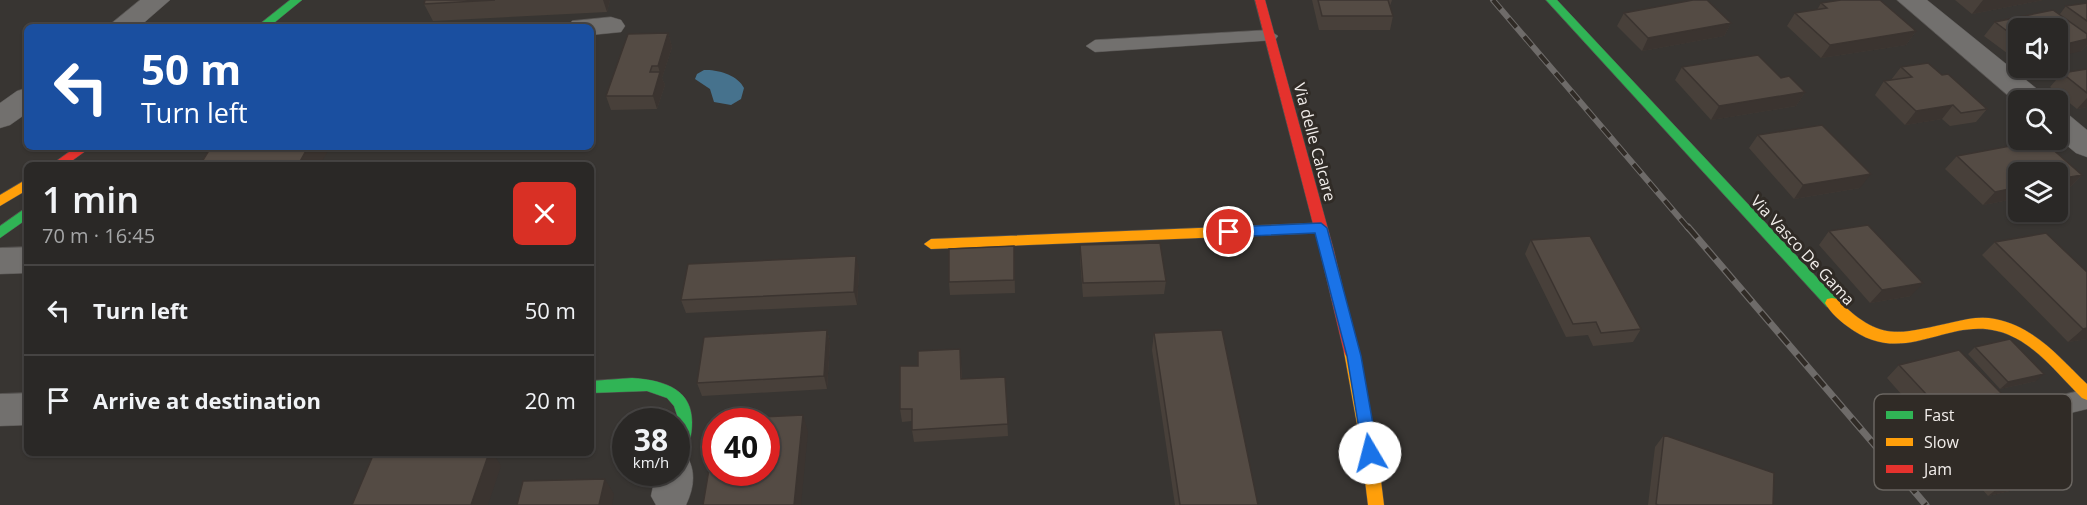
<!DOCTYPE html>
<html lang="en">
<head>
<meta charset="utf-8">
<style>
	:root { --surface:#2a2826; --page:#32302e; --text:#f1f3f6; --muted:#a5a6a7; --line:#464443 }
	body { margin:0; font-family:"Open Sans",sans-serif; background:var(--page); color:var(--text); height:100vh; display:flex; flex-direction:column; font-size:22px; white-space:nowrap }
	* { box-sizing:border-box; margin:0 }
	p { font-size:20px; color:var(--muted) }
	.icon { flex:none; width:33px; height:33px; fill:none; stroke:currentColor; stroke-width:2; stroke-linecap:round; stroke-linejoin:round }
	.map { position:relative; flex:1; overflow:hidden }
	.drawer { position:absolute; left:24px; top:162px; width:570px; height:294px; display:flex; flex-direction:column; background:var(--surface); border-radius:9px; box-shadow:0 2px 4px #0004,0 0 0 2px var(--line) }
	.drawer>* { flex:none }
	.guide { position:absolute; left:24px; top:24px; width:570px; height:126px; border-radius:9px; box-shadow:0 2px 4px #0004,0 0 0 2px var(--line); background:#1a4fa0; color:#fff; overflow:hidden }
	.controls { position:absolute; left:2008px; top:18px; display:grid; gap:12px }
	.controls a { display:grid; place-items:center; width:60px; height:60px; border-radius:9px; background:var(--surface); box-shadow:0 2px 4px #0004,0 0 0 2px var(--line); font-size:30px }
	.speed { position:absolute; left:612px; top:408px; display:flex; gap:12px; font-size:30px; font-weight:700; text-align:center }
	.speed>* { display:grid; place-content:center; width:78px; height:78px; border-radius:50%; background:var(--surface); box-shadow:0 2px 4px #0004,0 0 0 2px var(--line); line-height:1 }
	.speed small { font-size:15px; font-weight:400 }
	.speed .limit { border:9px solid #d22; background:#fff; color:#111 }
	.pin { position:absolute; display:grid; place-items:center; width:51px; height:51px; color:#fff; margin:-26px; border:3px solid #fff; border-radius:50%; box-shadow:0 2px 6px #0007 }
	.me { position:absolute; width:66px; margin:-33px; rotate:352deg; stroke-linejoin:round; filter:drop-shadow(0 0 4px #0008) }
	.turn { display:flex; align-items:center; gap:21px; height:126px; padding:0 18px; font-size:27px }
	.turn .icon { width:78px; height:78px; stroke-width:2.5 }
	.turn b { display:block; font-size:42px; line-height:51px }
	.round { display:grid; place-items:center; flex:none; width:63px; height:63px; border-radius:9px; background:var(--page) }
	.head { display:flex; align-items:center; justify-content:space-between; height:102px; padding:0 18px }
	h1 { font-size:36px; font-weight:600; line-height:45px }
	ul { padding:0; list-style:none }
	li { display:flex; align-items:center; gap:18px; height:90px; padding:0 18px; border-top:2px solid var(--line) }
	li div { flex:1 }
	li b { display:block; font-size:22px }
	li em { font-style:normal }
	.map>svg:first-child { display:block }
</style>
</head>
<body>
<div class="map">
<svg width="2087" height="505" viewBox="0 0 2087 505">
	<rect width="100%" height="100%" fill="#383532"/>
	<!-- water -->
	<path fill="#46728d" d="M704 70C717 69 738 75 744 88L741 99 731 105 714 102 710 89 695 79 697 74Z"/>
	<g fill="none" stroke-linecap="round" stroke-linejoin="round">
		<!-- lane casing -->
		<g stroke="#565351" stroke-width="1">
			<path id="lane" d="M1269 30 1278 36 1275 40 1095 52 1086 46 1095 40Z
				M2087 389V409L1922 449 1914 446 1910 439 1914 432 1922 429Z"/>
		</g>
		<!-- street casing -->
		<g stroke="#565351" stroke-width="1">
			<path id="street" d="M140 0H170L139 27H107Z
				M1897 0H1927L2042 93 2046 100H2019V105Z
				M611 17 621 20 625 26 621 32 591 35V27H568L572 21Z
				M27 88V113L10 125 0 128V103L17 91Z
				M2058 112 2069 115 2087 130V157L2076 153 2058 138Z
				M27 247V273L0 274V248Z
				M27 393V425L0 426V394Z
				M676 456 689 460C696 475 693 490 686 505H656L651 496 656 472H676Z"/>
		</g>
		<!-- fast casing -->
		<g stroke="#565351" stroke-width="1">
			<path id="fast" d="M290 0H302L269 27H256Z
				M1546 0H1557L1837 299 1839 303 1837 307H1827Z
				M27 207V219L0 238V226Z
				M632 378C676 381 701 396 689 444 687 453 685 463 682 471L675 472 677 415 674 406 667 398 647 391 591 393V381Z"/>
		</g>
		<!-- slow casing -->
		<g stroke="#565351" stroke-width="1">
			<path id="slow" d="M27 179V190L0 206V195Z
				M1321 223 1328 228 1321 233 931 249 924 244 931 239Z
				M1832 298 1837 299C1881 343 1898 334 1954 322 1967 319 1981 316 1995 319 2035 327 2059 357 2087 384V400L2082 398C2057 374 2032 339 1997 331 1944 318 1903 369 1847 326 1839 320 1830 312 1825 303L1827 299Z
				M1351 346 1356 348 1358 352 1376 441 1384 505H1368L1360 441 1344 352 1346 348Z"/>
		</g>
		<!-- jam casing -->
		<g stroke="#565351" stroke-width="1">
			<path id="jam" d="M1255 0H1265L1334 251 1358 352 1356 356 1351 358 1346 356 1344 352 1320 251Z
				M76 147H91L66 165H51Z"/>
		</g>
		<!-- lane -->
		<use href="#lane" fill="#72706e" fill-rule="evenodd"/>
		<!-- street -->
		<use href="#street" fill="#72706e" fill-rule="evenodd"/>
		<!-- fast -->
		<use href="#fast" fill="#30b455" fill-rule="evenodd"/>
		<!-- slow -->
		<use href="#slow" fill="#ff9f0a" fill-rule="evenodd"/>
		<!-- jam -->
		<use href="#jam" fill="#e5322d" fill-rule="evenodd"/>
		<!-- rail-far1 casing -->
		<g stroke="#6e6b69" stroke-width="6">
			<path id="rail-far1" d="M1493 0 1689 229"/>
		</g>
		<!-- rail casing -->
		<g stroke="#6e6b69" stroke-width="7">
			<path id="rail" d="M1688 227 1926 505"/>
		</g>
		<!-- rail-far1 -->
		<use href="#rail-far1" stroke="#302b26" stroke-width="4" stroke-dasharray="12" stroke-linecap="butt"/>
		<!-- rail -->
		<use href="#rail" stroke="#302b26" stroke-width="4.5" stroke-dasharray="14" stroke-linecap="butt"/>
	</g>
	<!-- wall -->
	<path fill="#48403a" d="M425 0H610L607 12 433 21 424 4Z
		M1312 0H1392L1390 6 1393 16 1390 30H1319Z
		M1955 0H2043L1972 14Z
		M1821 3 1916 31 1906 45 1821 58 1787 26 1795 13 1817 10Z
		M2087 3V45L2081 51 2019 28V62L1984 36 1995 22 2060 14 2066 6Z
		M1624 13 1731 23 1724 36 1642 51 1617 26Z
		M668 33 672 47 662 78 665 85 657 109 611 110 606 96Z
		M1682 67 1781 78 1805 92 1796 106 1711 120 1675 80Z
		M1901 67 1942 75 1987 109 1976 122 1950 126 1942 119 1905 125 1875 95 1884 81 1891 80Z
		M2087 69V107L2077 109 2050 87 2062 73Z
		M1758 135 1860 188 1794 199 1749 148Z
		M1957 156 2082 175 2069 188 1983 205 1945 169Z
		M1829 231 1911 296 1870 303 1819 245Z
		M1531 240 1641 329 1633 342 1593 346 1588 335 1566 337 1525 254Z
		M1995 242 2087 272V339L2068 342 1982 255Z
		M1080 245 1166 281 1164 294 1083 297 1080 259Z
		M1014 246 1015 293 950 295 949 282Z
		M859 269 857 305 686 313 681 300Z
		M827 330 830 343 827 389 702 396 697 383Z
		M1154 333 1258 505H1175L1152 350Z
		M1975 347 2036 381 2000 389 1968 354Z
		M960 349 962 379 1005 377 1008 436 914 442 912 430V421L902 422 900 409 918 366Z
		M1899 365 1987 405 1925 421 1887 378Z
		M1958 432 2039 442 2032 448 2054 472 2039 484 1988 496 1944 444Z
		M1664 435 1773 505H1648L1655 447Z"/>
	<!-- shaded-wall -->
	<path fill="#3b3430" d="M603 0H610L607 12Z
		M1983 0H2043L1972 14Z
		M1731 23 1724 36 1642 51 1648 38Z
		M1916 31 1906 45 1821 58 1830 45Z
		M668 33 672 47 662 78 665 85 657 109 653 96 660 73 658 66Z
		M2087 39V45L2081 51 2058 57V46Z
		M1805 92 1796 106 1711 120 1719 106Z
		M2087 98V107L2077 109Z
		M1953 105 1942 119 1905 125 1916 111Z
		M308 147H330L320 165H298Z
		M1871 174 1860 188 1794 199 1803 185Z
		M2082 175 2069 188 2058 190V179Z
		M2019 187V198L1983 205 1995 192Z
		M856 256 859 269 857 305 854 292Z
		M1923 283 1911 296 1870 303 1882 290Z
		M2087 328V339L2068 342 2083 329Z
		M827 330 830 343 827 389 824 376Z
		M2044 374 2036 381 2000 389 2008 382Z
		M2001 393 1987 405 1925 421 1939 408Z
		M803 415 808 432 801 505H794Z
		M489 453H493L501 466 488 505H471Z
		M2054 472 2039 484 1988 496 2003 484Z
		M605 479 614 494 612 505H599Z"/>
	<!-- building -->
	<path fill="#544b44" stroke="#3b3430" stroke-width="1.5" d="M425 0H495L424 4Z
		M1318 0H1388L1393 16H1322Z
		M1693 0H1707L1731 23 1648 38 1624 13Z
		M1841 0H1880L1916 31 1830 45 1795 13 1827 8 1821 3Z
		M2087 3V21L2066 6Z
		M2053 10 2087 34V39L2058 46V28H2019V40L1995 22Z
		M668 33 658 66H652L650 72H660L653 96H606L628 34Z
		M1758 55 1781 78 1789 76 1805 92 1719 106 1682 67Z
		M1928 63 1942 75 1948 74 1987 109 1961 113 1953 105 1916 111 1884 81 1912 77 1901 67Z
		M2087 69V93L2062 73Z
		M1822 125 1871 174 1803 185 1758 135Z
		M2042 140 2082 175 2058 179V172H2019V187L1995 192 1957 156Z
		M211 147H308L298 165H200Z
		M1868 225 1923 283 1882 290 1829 231Z
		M2046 233 2087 272V328L2083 329 1995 242Z
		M1590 236 1641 329 1601 333 1596 322 1573 324 1531 240Z
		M1160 243 1166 281 1083 283 1080 245Z
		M1014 246V280L949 282V249Z
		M856 256 854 292 681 300 688 264Z
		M827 330 824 376 697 383 704 337Z
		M1222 330 1258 505H1180L1154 333Z
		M2010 339 2044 374 2008 382 1975 347Z
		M960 349 961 379 1005 377 1008 424 912 430V409H900V366H918V351Z
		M1959 350 2001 393 1939 408 1899 365Z
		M803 415 794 505H703L716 428V472H766V422H716L717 419Z
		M1664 435 1774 473 1773 505H1658L1656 504Z
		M374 453H489L471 505H352Z
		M605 479 599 505H517L523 481Z"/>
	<!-- route -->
	<path fill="#1a73e8" stroke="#114b97" stroke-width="1.5" d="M1321 223 1327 228 1361 356 1378 453 1376 458H1365L1363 453 1347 356 1315 233 1229 237 1222 232 1229 227Z"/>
	<g text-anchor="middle" stroke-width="6" stroke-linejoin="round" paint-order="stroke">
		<!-- street labels -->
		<g font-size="16" fill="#f2eeeb" stroke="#302b26">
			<text transform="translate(1315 142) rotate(75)" y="6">Via delle Calcare</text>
			<text transform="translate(1803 250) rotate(47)" y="6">Via Vasco De Gama</text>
		</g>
	</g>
	<!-- legend -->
	<rect x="1874" y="394" width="198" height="96" rx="9" fill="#302b26" stroke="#6a6661" stroke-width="1.5"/>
	<rect x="1886" y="411" width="27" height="8" fill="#30b455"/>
	<rect x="1886" y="438" width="27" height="8" fill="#ff9f0a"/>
	<rect x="1886" y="465" width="27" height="8" fill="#e5322d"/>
	<g font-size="16" fill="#f2eeeb">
		<text x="1924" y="421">Fast</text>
		<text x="1924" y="448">Slow</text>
		<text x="1924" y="475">Jam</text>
	</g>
</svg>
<div class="controls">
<a><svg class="icon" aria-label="sound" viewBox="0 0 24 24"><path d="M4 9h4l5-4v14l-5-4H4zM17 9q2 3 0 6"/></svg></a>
<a><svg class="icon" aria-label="search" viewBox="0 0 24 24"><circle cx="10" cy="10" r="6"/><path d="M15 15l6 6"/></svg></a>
<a><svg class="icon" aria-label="layers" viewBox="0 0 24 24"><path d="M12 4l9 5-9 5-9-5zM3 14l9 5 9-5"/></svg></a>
</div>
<div class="speed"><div>38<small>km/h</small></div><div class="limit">40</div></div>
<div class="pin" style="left:1229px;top:232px;background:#d93025"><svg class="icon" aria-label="arrive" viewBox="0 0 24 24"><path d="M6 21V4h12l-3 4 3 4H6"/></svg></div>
<svg class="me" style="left:1370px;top:453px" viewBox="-20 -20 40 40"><circle r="19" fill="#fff"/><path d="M0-13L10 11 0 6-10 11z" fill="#1a73e8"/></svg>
<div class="guide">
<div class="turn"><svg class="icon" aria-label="left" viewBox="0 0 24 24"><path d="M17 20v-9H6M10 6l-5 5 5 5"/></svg><div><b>50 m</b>Turn left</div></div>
</div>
<section class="drawer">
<div class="head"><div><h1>1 min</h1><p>70 m · 16:45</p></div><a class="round" style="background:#d93025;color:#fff"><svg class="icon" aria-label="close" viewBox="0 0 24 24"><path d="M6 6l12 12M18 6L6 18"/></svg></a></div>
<ul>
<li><svg class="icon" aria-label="left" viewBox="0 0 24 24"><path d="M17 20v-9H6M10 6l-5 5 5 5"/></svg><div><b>Turn left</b></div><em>50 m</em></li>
<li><svg class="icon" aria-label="arrive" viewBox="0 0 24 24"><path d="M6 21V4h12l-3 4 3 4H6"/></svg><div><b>Arrive at destination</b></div><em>20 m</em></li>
</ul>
</section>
</div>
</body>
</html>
